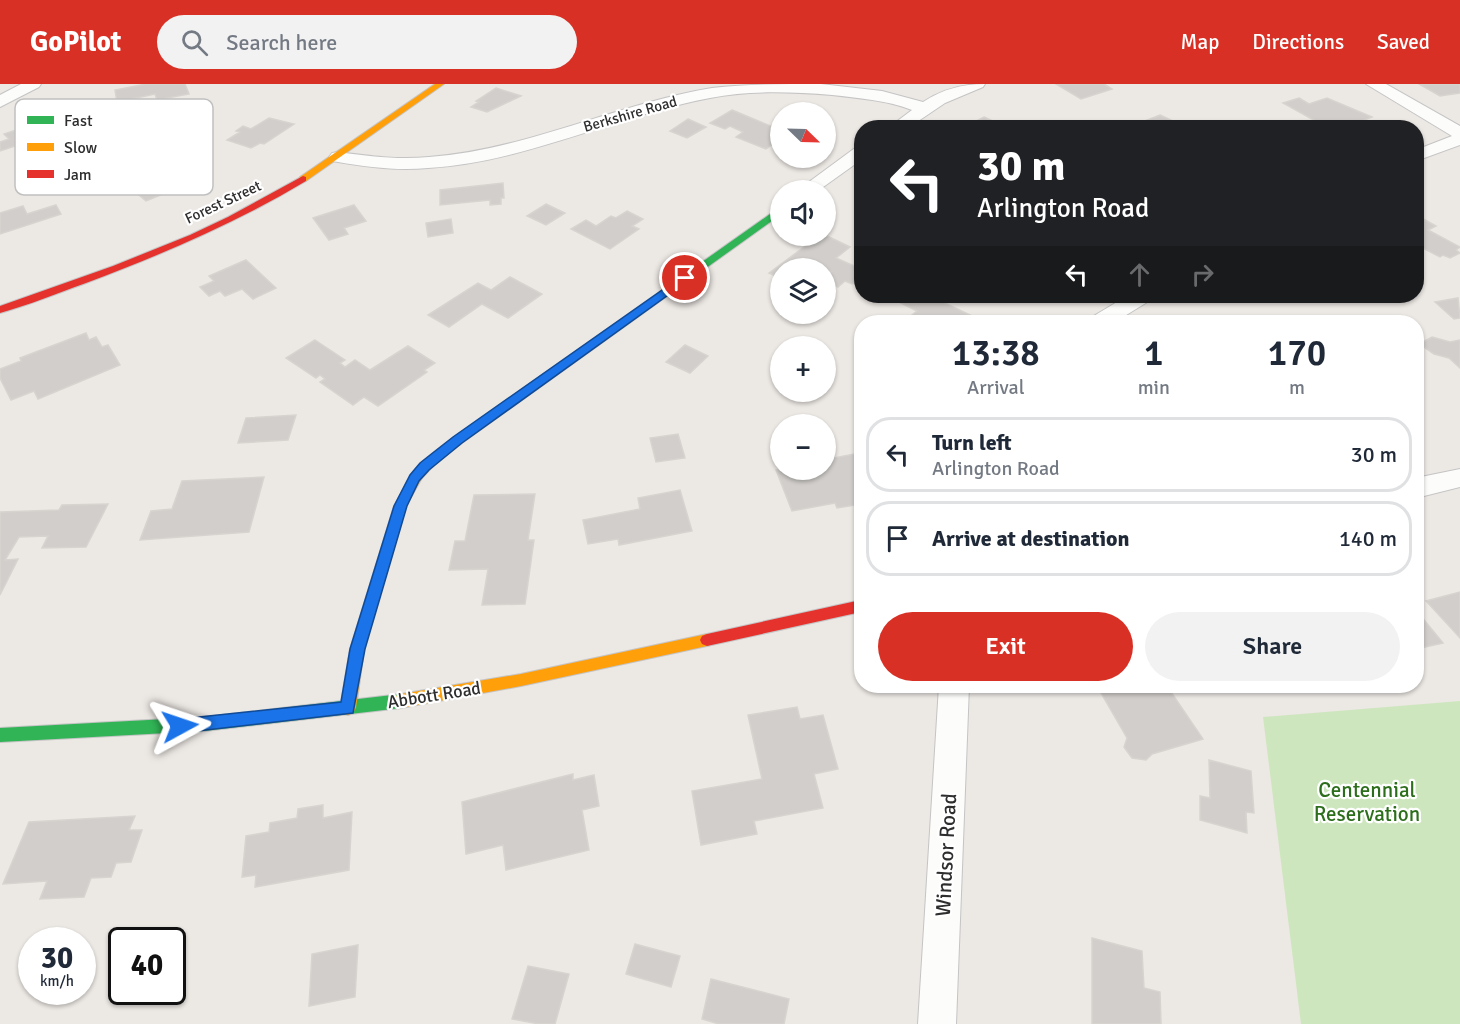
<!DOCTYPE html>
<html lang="en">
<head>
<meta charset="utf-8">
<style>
	:root { --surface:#fff; --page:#f2f2f3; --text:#1f2937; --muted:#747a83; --line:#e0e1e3; --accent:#d93025 }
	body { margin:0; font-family:Signika,sans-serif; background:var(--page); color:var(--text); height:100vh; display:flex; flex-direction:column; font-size:22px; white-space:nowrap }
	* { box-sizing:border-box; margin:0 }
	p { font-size:20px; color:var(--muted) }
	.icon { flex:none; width:33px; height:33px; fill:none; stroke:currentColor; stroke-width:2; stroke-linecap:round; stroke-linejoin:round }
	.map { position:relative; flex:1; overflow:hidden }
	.side { position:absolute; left:854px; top:231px; width:570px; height:378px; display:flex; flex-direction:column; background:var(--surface); border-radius:24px; box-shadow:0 2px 4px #0004 }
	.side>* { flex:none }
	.banner { position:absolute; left:854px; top:36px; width:570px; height:183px; border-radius:24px; box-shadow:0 2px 4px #0004; background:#202124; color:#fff; overflow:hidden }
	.needle { width:39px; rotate:113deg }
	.tools { position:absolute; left:770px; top:18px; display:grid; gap:12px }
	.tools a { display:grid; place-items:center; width:66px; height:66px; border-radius:50%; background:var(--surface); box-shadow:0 2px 4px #0004; font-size:30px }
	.speed { position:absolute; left:18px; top:843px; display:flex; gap:12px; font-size:30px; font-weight:700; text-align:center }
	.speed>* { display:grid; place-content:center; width:78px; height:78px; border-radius:50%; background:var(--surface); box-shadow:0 2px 4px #0004; line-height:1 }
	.speed small { font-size:15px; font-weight:400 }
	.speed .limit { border:3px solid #111; border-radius:9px; background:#fff; color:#111 }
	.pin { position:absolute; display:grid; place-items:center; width:51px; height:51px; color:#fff; margin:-26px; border:3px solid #fff; border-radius:50%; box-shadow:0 2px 6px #0007 }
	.me { position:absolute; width:66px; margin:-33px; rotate:85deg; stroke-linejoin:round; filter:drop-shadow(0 0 4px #0008) }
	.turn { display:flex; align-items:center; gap:21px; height:126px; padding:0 24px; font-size:27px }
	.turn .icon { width:78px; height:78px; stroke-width:2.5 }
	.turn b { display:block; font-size:42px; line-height:51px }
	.lanes { display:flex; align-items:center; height:57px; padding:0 24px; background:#0003; justify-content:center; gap:30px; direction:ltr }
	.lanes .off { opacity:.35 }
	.eta { display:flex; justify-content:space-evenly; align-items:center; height:102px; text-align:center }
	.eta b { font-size:36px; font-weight:600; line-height:42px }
	.button { display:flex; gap:12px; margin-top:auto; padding:12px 24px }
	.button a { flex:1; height:69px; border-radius:36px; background:var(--accent); color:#fff; font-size:24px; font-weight:600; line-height:69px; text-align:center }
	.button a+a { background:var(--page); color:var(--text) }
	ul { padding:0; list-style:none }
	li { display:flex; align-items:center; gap:18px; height:75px; margin:0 12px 9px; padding:0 12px; border:3px solid var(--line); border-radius:24px }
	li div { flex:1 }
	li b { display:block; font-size:22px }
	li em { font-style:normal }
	header { display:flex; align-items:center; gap:36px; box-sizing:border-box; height:84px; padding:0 30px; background:var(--accent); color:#fff }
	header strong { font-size:28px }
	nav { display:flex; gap:33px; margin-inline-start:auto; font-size:21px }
	.search { width:420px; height:54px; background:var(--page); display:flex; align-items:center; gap:15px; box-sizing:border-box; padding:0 21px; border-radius:33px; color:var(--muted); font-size:22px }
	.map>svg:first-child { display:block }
</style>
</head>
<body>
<header>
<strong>GoPilot</strong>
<div class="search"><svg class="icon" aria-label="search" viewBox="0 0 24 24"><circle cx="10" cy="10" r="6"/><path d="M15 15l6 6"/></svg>Search here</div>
<nav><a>Map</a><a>Directions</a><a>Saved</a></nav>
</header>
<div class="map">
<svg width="1460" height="940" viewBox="0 0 1460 940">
	<rect width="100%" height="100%" fill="#ece8e4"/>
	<!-- green -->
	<path fill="#cee6be" d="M1460 617V940H1301L1263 633Z"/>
	<!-- building -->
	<path fill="#d1cecb" stroke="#d7d4d0" stroke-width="1.5" d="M146 0H185L189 10 157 16 155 10 117 18 115 6Z
		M1056 0H1104L1112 5 1081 15Z
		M1419 0H1460V9L1440 12Z
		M496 4 521 12 487 28 471 23 479 18 476 17Z
		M1299 14 1309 20 1327 14 1372 33 1344 44H1328L1283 19Z
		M732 26 780 46V55L766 65 736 53 743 48 730 42 725 45 710 39Z
		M1160 31 1175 38 1162 44 1147 36Z
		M984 33 1008 44H963Z
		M269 34 294 40 264 60 260 59 251 64 227 56 240 48 236 47 243 42 251 45Z
		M688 35 706 43 687 54 670 47Z
		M36 39 50 52 74 43 86 54 38 72 29 63 19 66 15 62 0 67V58L9 55 4 50Z
		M167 63 179 72 165 77 173 83 196 74 210 84 174 101 178 104 146 117 128 102 136 99 126 91 141 85 149 92 163 86 156 80 150 83 139 74Z
		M503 99 504 114H501V120L490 121V116L440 121V106Z
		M546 120 565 129 546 141 527 132Z
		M56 121 61 130 0 150V129L23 122 27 130Z
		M354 121 366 137 344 144 348 150 329 156 313 134Z
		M627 127 643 135 632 142 639 145 610 165 571 145 586 136 596 142 611 132 616 134Z
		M1416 131 1436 142 1428 146 1460 163 1456 166 1460 169 1450 174 1443 171 1440 173 1419 162 1416 164Z
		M451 135 453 149 428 153 426 139Z
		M825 151 850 163 836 174 861 185V193L852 200 845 197 838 203 825 196V193L832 188 823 184H780V194L769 189 819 152Z
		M246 176 276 204 253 215 242 205 225 212 220 207 209 212 200 203 214 197 209 192Z
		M510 193 542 210 508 234 482 220 449 243 428 231 478 199 491 206Z
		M890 212H930L972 232 964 238H903L917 227 889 213Z
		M1458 214 1460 234 1454 235 1435 218Z
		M86 249 89 256 96 253 102 263 108 261 120 281 38 315 34 307 11 316 0 294V285L21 277 20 274Z
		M1432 253 1450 258 1460 256V284L1449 274 1434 270 1424 263 1423 258Z
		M315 256 345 276 340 279 345 283 355 276 370 286 408 262 435 279 424 286 427 288 378 322 364 313 353 321 320 298 325 295 320 291 316 294 286 274Z
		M685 261 708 272 690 289 666 278Z
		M296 331 288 356 238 359 246 334Z
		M678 350 685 374 656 378 650 354Z
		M825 354 834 374 854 370 861 387V420L837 424 835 419 792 427 776 386H825Z
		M264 393 249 448 140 456 151 427 172 425 182 397Z
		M680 406 692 447 619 461 618 455 588 460 583 436 640 425 638 414Z
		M535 410 528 456H534L525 520 482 521 488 485 449 486 455 457H465L474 411Z
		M108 420 86 463 42 464 48 452 19 453 5 476 18 475 0 511V428L59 426 62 421Z
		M1460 508V554L1426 517Z
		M1416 526 1443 559 1416 565Z
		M1097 602H1167L1203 655 1152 670 1146 676 1132 674 1124 663 1127 654Z
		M797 623 800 635 823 631 838 685 814 690 823 724 754 737 757 750 701 761 692 707 762 695 748 631Z
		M1209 676 1251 687 1254 729 1246 728 1247 749 1200 736V712L1210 714Z
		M573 690V696L594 691 599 722 582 726 589 766 506 786 503 761 466 770 462 718Z
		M323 721V734L352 728 349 786 255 803 256 791 242 793 246 752 269 748 270 739 297 734 298 725Z
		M135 732 129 746H142L131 778 116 779 111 793 91 794 84 813 40 815 47 797 3 800 29 738Z
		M1092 854 1142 867 1144 904 1160 908 1161 940H1092Z
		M635 860 680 872 671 903 626 890Z
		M358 861 355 913 309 922 312 870Z
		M528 882 569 890 555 940H539L512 935Z
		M711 895 789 915 784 940H719L702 935Z"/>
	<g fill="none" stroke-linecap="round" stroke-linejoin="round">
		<!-- street casing -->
		<g stroke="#c5c4c5" stroke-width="2">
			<path id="street" d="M21 0H41L39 3 0 23V11Z
				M821 0 882 7 923 18C943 5 962 0 985 0L983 3 945 19 908 44H888L912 26C886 16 858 14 832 11 791 8 750 6 710 14 615 32 526 78 428 84 398 87 368 83 338 78L332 77 329 73 332 69 338 68C368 72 398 76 429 73 526 66 616 20 712 4 747 0 785 0 821 0Z
				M1366 0H1386L1460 42V61L1416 77V66L1452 52Z
				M861 63V76L819 106H798L855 64Z
				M1127 212H1152L1149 217 1115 238H1089L1092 233Z
				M1460 385V403L1416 414V394Z
				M939 602H969L956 940H918Z"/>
		</g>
		<!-- fast casing -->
		<g stroke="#c5c4c5" stroke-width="2">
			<path id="fast" d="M780 123V131L462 359 435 380 421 395H413L411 392C421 376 438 365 454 353Z
				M401 610 406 612 409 617 406 622 401 624 204 647 0 658V644L204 633Z"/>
		</g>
		<!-- slow casing -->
		<g stroke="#c5c4c5" stroke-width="2">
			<path id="slow" d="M435 0H444L306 97H300V93Z
				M417 387 423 392 406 422 364 565 356 624 353 629 348 631 343 629 340 624 350 565 394 422 413 389Z
				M707 550 712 552 714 556 712 560 707 562 521 602 401 624 396 622 393 617 396 612 401 610 521 590Z"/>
		</g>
		<!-- jam casing -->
		<g stroke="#c5c4c5" stroke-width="2">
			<path id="jam" d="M303 92 306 93V97C236 139 163 170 86 199 58 209 29 221 0 229V222L113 182 190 151 228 133Z
				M861 516V528L707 562 702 560 700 556 702 552 707 550Z"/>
		</g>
		<!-- street -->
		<use href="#street" fill="#fcfcfb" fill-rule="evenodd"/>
		<!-- fast -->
		<use href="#fast" fill="#30b455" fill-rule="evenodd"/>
		<!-- slow -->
		<use href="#slow" fill="#ff9f0a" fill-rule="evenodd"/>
		<!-- jam -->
		<use href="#jam" fill="#e5322d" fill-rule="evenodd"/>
	</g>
	<!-- route -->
	<path fill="#1a73e8" stroke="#114b97" stroke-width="1.5" d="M685 190 690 194 689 196 462 359 429 386 419 397 407 422 365 565 353 629 180 649 175 647 173 642 175 637 180 635 341 618 350 565 394 422 410 391 420 379 453 353Z"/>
	<g text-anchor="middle" stroke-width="4.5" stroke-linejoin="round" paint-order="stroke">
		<!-- far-street labels -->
		<g font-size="15" fill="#2e2e2e" stroke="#fff">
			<text transform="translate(630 30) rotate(-16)" y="5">Berkshire Road</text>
			<text transform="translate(223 118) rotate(-25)" y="5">Forest Street</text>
		</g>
		<!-- street labels -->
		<g font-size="18" fill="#2e2e2e" stroke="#fff">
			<text transform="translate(434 611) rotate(-9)" y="6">Abbott Road</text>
		</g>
		<!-- near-park labels -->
		<g font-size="21" fill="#2c6e1b" stroke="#fff">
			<text x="1367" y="713">Centennial<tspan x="1367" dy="24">Reservation</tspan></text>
		</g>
		<!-- near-street labels -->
		<g font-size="21" fill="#2e2e2e" stroke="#fff">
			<text transform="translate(946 771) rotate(-87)" y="7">Windsor Road</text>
		</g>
	</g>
	<!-- legend -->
	<rect x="15" y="15" width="198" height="96" rx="9" fill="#fff" stroke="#c0c0c0" stroke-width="1.5"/>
	<rect x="27" y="32" width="27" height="8" fill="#30b455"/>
	<rect x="27" y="59" width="27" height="8" fill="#ff9f0a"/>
	<rect x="27" y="86" width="27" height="8" fill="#e5322d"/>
	<g font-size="16" fill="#2e2e2e">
		<text x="64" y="42">Fast</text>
		<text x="64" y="69">Slow</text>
		<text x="64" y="96">Jam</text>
	</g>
</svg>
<div class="tools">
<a><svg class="needle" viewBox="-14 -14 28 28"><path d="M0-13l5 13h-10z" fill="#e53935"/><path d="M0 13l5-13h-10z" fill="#747a83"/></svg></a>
<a><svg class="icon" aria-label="sound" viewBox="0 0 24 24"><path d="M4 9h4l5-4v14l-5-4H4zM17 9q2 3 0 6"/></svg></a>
<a><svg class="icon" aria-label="layers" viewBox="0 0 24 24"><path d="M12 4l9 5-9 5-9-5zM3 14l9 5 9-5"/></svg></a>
<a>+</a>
<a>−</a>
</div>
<div class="speed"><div>30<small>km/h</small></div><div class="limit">40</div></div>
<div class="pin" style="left:685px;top:194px;background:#d93025"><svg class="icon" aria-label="arrive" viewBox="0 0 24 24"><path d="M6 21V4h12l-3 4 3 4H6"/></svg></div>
<svg class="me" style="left:180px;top:642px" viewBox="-20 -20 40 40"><path d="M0-17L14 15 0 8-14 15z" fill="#1a73e8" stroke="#fff" stroke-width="4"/></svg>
<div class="banner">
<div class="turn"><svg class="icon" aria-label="left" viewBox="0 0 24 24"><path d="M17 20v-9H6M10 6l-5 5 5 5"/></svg><div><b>30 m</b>Arlington Road</div></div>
<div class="lanes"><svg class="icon" aria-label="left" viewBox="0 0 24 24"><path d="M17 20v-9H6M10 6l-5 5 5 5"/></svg><svg class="icon off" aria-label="ahead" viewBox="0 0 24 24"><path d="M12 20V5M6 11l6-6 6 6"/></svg><svg class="icon off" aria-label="right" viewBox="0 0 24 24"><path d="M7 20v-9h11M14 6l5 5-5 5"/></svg></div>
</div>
<section class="side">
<div class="eta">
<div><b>13:38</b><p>Arrival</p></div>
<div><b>1</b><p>min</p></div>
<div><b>170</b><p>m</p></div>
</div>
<ul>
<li><svg class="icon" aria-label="left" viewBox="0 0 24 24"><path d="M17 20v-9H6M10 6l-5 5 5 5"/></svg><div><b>Turn left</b><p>Arlington Road</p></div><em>30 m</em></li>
<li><svg class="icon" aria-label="arrive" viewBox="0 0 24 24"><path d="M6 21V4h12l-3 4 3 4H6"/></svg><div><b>Arrive at destination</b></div><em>140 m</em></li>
</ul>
<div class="button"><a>Exit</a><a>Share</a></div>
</section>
</div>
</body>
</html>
